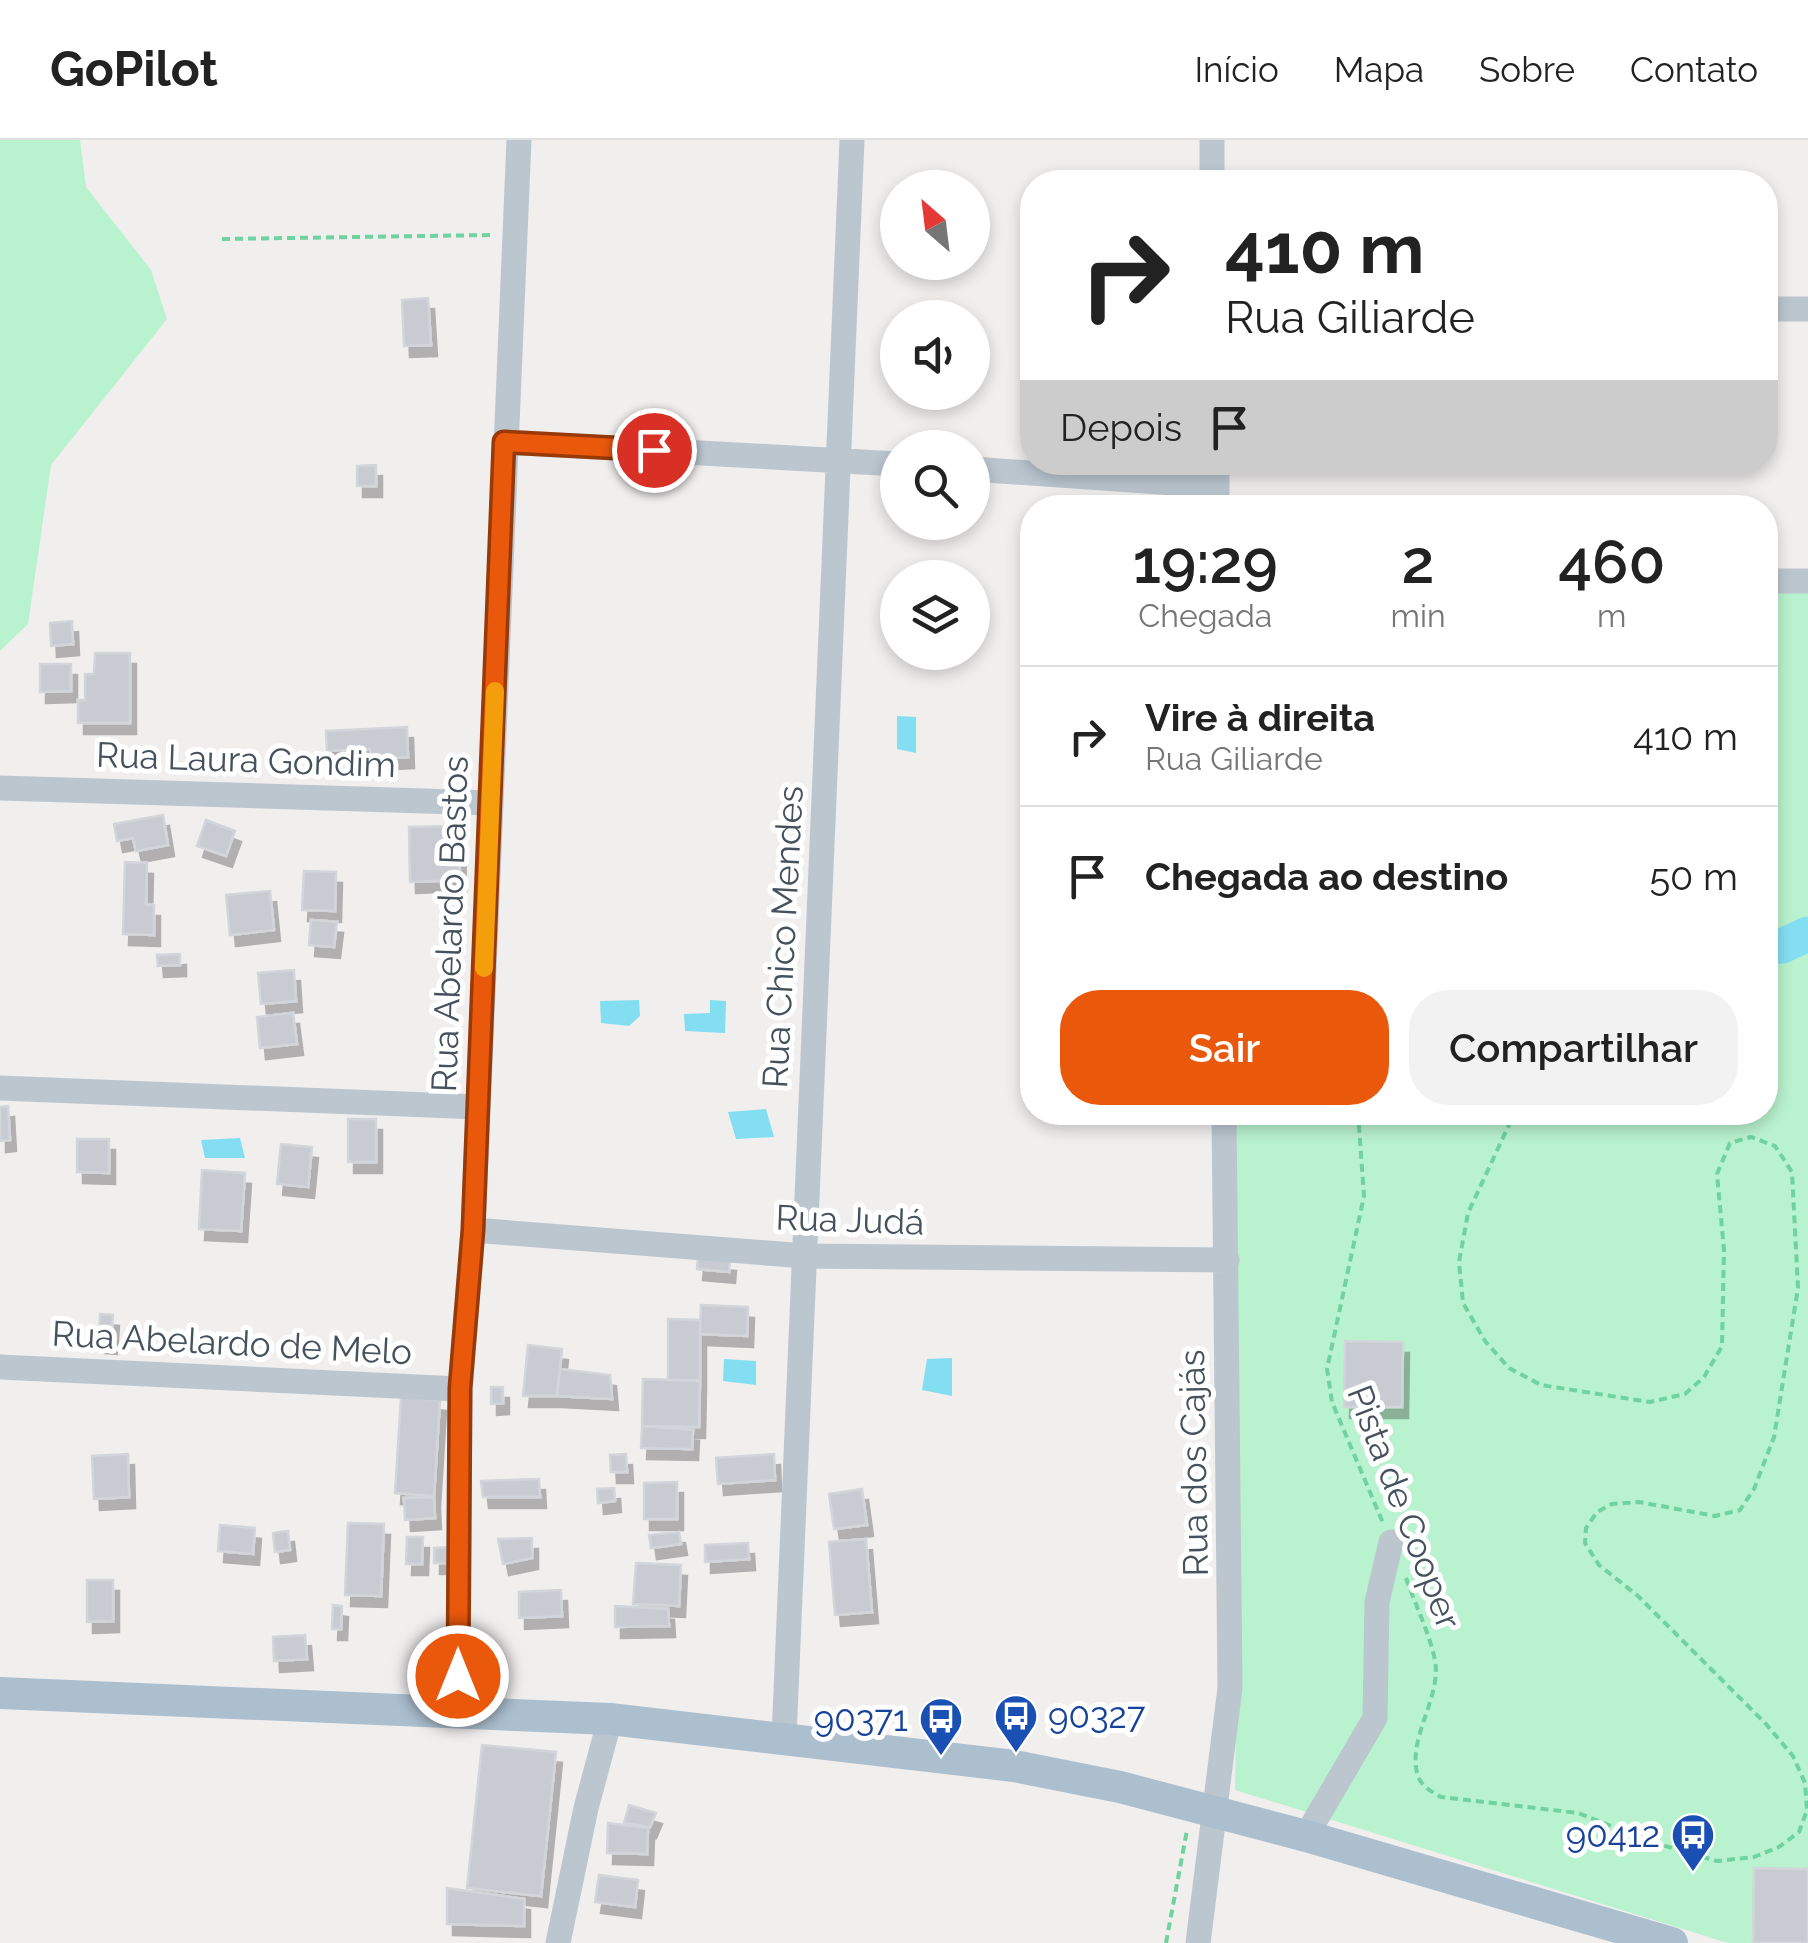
<!DOCTYPE html>
<html lang="pt">
<head>
<meta charset="utf-8">
<style>
	:root { --surface:#fff; --page:#f2f2f2; --text:#222; --muted:#767676; --line:#e0e0e0; --accent:#ea580c }
	body { margin:0; font-family:Raleway,sans-serif; background:var(--page); color:var(--text); height:100vh; display:flex; flex-direction:column; font-size:38px; white-space:nowrap }
	* { box-sizing:border-box; margin:0 }
	p { font-size:32px; color:var(--muted) }
	.icon { flex:none; width:55px; height:55px; fill:none; stroke:currentColor; stroke-width:2; stroke-linecap:round; stroke-linejoin:round }
	.map { position:relative; flex:1; overflow:hidden }
	.side { position:absolute; left:1020px; top:355px; width:758px; height:630px; display:flex; flex-direction:column; background:var(--surface); border-radius:40px; box-shadow:0 5px 15px #0003 }
	.side>* { flex:none }
	.hud { position:absolute; left:1020px; top:30px; width:758px; height:305px; border-radius:40px; box-shadow:0 5px 15px #0003; background:#fff; color:var(--text); overflow:hidden }
	.needle { width:65px; rotate:332deg }
	.tools { position:absolute; left:880px; top:30px; display:grid; gap:20px }
	.tools a { display:grid; place-items:center; width:110px; height:110px; border-radius:50%; background:var(--surface); box-shadow:0 5px 15px #0003; font-size:50px }
	.pin { position:absolute; display:grid; place-items:center; width:85px; height:85px; color:#fff; margin:-42px; border:5px solid #fff; border-radius:50%; box-shadow:0 2px 10px #0007 }
	.me { position:absolute; width:110px; margin:-55px; rotate:0deg; stroke-linejoin:round; filter:drop-shadow(0 0 8px #0008) }
	.turn { display:flex; align-items:center; gap:35px; height:210px; padding:0 40px; font-size:45px }
	.turn .icon { width:130px; height:130px; stroke-width:2.5 }
	.turn b { display:block; font-size:70px; line-height:85px }
	.then { display:flex; align-items:center; height:95px; padding:0 40px; background:#0003; gap:20px; font-size:38px }
	.eta { display:flex; justify-content:space-evenly; align-items:center; height:170px; text-align:center }
	.eta b { font-size:60px; font-weight:600; line-height:70px }
	.cta { display:flex; gap:20px; margin-top:auto; padding:20px 40px }
	.cta a { flex:1; height:115px; border-radius:40px; background:var(--accent); color:#fff; font-size:40px; font-weight:600; line-height:115px; text-align:center }
	.cta a+a { background:var(--page); color:var(--text) }
	ul { padding:0; list-style:none }
	li { display:flex; align-items:center; gap:30px; height:140px; padding:0 40px; border-top:2px solid var(--line) }
	li div { flex:1 }
	li b { display:block; font-size:38px }
	li em { font-style:normal }
	header { display:flex; align-items:center; gap:60px; box-sizing:border-box; height:140px; padding:0 50px; background:var(--surface); border-bottom:2px solid var(--line) }
	header strong { font-size:48px }
	nav { display:flex; gap:55px; margin-inline-start:auto; font-size:35px }
	.map>svg:first-child { display:block }
</style>
</head>
<body>
<header>
<strong>GoPilot</strong>
<nav><a>Início</a><a>Mapa</a><a>Sobre</a><a>Contato</a></nav>
</header>
<div class="map">
<svg width="1808" height="1803" viewBox="0 0 1808 1803">
	<defs>
		<filter id="shadow"><feDropShadow dx="6" dy="11" stdDeviation="0" flood-color="#0004"/></filter>
	</defs>
	<rect width="100%" height="100%" fill="#f1eeee"/>
	<!-- green -->
	<path fill="#b9f2ce" d="M0 0H80L86 47 151 130 167 179 51 325 28 484 0 511Z
		M1808 452V1803H1728L1235 1650 1239 1361 1236 973 1765 972V453Z"/>
	<!-- water -->
	<path fill="#83def2" d="M897 576 916 577V613L897 609Z
		M639 860 640 876 629 886 601 883 600 861Z
		M710 860 726 861 725 893 685 891 684 874 710 873Z
		M766 969 774 997 736 999 728 972Z
		M240 998 245 1018H205L201 1000Z
		M952 1218V1256L922 1250 927 1219Z
		M724 1219 756 1221V1245L723 1241Z"/>
	<g fill="none" stroke-linecap="round" stroke-linejoin="round">
		<!-- river -->
		<path stroke="#83def2" stroke-width="35" d="M1765 808 1782 806 1808 794"/>
	</g>
	<!-- building -->
	<path fill="#c8cbd1" stroke="#d2d5da" stroke-width="2.5" filter="url(#shadow)" d="M428 158 431 205 404 206 402 160Z
		M376 325V346H357V326Z
		M72 481 73 504 51 506 50 483Z
		M95 513H130V583H78V560H85V534H94Z
		M40 524H71V551L40 552Z
		M407 587 408 617 371 619 370 609 327 611 326 591Z
		M163 675 168 705 136 711 133 698 117 701 114 684Z
		M206 680 235 691 226 716 197 706Z
		M459 686 460 740 410 742 409 687Z
		M125 722 147 723 146 765H154V795L123 794Z
		M304 731 336 732 335 771 302 770Z
		M270 751 274 790 230 795 226 755Z
		M311 780 337 782 334 807 309 805Z
		M180 814V825L158 826 157 815Z
		M294 830 296 861 261 864 258 833Z
		M293 873 297 904 260 908 257 877Z
		M8 966 10 1000 0 1001V967Z
		M348 979H376V1022H348Z
		M77 999H109V1033L77 1032Z
		M281 1004 312 1007 308 1047 277 1044Z
		M202 1030 245 1033 241 1091 199 1089Z
		M698 1118 730 1120 729 1132 697 1129Z
		M701 1165 748 1167 747 1196 700 1194Z
		M100 1174 113 1175 111 1203 99 1202Z
		M668 1179 700 1180V1240H668Z
		M1345 1201 1403 1202 1402 1267H1344Z
		M528 1205 562 1209 557 1256H523Z
		M560 1229 610 1235 612 1259 557 1256Z
		M643 1239 700 1241 699 1287 642 1286Z
		M491 1247H503V1263L491 1264Z
		M401 1257 440 1260 434 1356 395 1353Z
		M642 1286 693 1290 692 1309 641 1308Z
		M128 1314 129 1357 94 1359 92 1316Z
		M626 1314 627 1332H611L610 1315Z
		M774 1314 775 1340 718 1344 716 1318Z
		M539 1339 540 1357H483L481 1341Z
		M677 1342V1379H644V1343Z
		M614 1348 615 1361 598 1363 597 1349Z
		M862 1349 867 1385 834 1389 829 1354Z
		M434 1357 435 1378 405 1380 404 1358Z
		M348 1383 384 1384 381 1456 345 1455Z
		M220 1385 255 1388 253 1414 218 1411Z
		M288 1391 290 1410 275 1412 273 1393Z
		M679 1392 681 1404 651 1408 649 1395Z
		M407 1397H423L422 1424H406Z
		M532 1398V1418L503 1424 498 1399Z
		M866 1399 872 1472 835 1475 829 1402Z
		M748 1403 749 1419 705 1422V1405Z
		M449 1407V1423H434V1408Z
		M636 1423 681 1425 679 1466 633 1464Z
		M87 1440H113V1481L87 1482Z
		M561 1450 562 1476 519 1478V1452Z
		M333 1465 342 1466 341 1489H332Z
		M615 1466 668 1469 669 1486 615 1487Z
		M305 1495 307 1519 274 1521 273 1497Z
		M413 1517 444 1518 443 1536 413 1534Z
		M482 1605 556 1612 541 1756 467 1748Z
		M629 1665 656 1673 650 1687 624 1683Z
		M608 1683 648 1688 647 1714 607 1713Z
		M1754 1728 1808 1729V1803H1753Z
		M599 1735 638 1740 635 1767 595 1762Z
		M447 1748 524 1759V1786L447 1784Z"/>
	<g fill="none" stroke-linecap="round" stroke-linejoin="round">
		<!-- path -->
		<path stroke="#6fd29f" stroke-width="4" stroke-dasharray="8 5" stroke-linecap="butt" d="M222 99 491 95
			M1765 513 1769 516 1776 581 1768 636 1765 639
			M1358 972 1364 1056 1327 1229 1332 1262 1383 1383
			M1406 1438C1415 1464 1429 1492 1435 1520 1442 1558 1406 1599 1418 1636 1421 1646 1432 1652 1441 1657L1578 1673 1655 1703 1717 1721 1754 1717 1779 1707 1799 1692 1807 1670 1805 1643 1793 1616 1766 1584 1638 1456 1599 1425 1585 1403 1586 1388 1597 1372 1612 1364 1639 1362 1715 1376 1740 1370 1754 1349 1774 1297 1798 1148 1792 1032 1775 1006 1751 997 1730 1003 1717 1034 1724 1110 1722 1206 1704 1237 1685 1254 1650 1262 1541 1245 1509 1228 1485 1201 1463 1163 1459 1122 1468 1073 1515 972
			M1166 1803 1187 1690"/>
		<!-- minor -->
		<path stroke="#bbc6cf" stroke-width="25" d="M1212 0V42
			M1765 169H1808
			M505 302 898 324
			M1217 322V368
			M972 329 1217 346
			M1765 441H1808
			M0 648 490 663
			M0 948 478 967
			M473 1090 805 1116 1227 1120
			M0 1227 460 1249
			M458 1571 460 1249 473 1090 519 0
			M784 1598 852 0
			M1306 1696 1375 1578 1377 1462 1391 1402
			M558 1803 586 1668 610 1579
			M1198 1803 1230 1548 1224 972"/>
		<!-- major -->
		<path stroke="#acbfcf" stroke-width="32" d="M0 1553 610 1579 1014 1626 1120 1647 1306 1696 1672 1803"/>
	</g>
	<g fill="none" stroke-linecap="round" stroke-linejoin="round">
		<!-- route casing -->
		<g stroke="#983908" stroke-width="25">
			<path id="route" d="M458 1536 460 1248 473 1090 504 302 654 310"/>
		</g>
		<!-- route -->
		<use href="#route" stroke="#ea580c" stroke-width="18"/>
		<!-- slow -->
		<path stroke="#f59e0b" stroke-width="18" d="M484 828 495 551"/>
	</g>
	<!-- icons -->
	<defs>
		<g id="bus-pin" transform="scale(2.25)"><path d="M0 17L-7.5 6A9.5 9.5 0 1 1 7.5 6Z" fill="#1a4fb4" stroke="#fff"/><path d="M-5-6H5V4H4V6H2V4H-2V6H-4V4H-5ZM-3.5-4V0h7V-4ZM-3.5 1.2v1.5H-2V1.2ZM2 1.2v1.5H3.5V1.2Z" fill="#fff"/></g>
	</defs>
	<g fill-rule="evenodd">
		<use href="#bus-pin" x="1016" y="1576"/>
		<use href="#bus-pin" x="941" y="1579"/>
		<use href="#bus-pin" x="1693" y="1695"/>
	</g>
	<g text-anchor="middle" stroke-width="10" stroke-linejoin="round" paint-order="stroke">
		<!-- street labels -->
		<g font-size="35" fill="#45525d" stroke="#fff">
			<text transform="translate(246 620) rotate(2)" y="12">Rua Laura Gondim</text>
			<text transform="translate(450 784) rotate(-88)" y="12">Rua Abelardo Bastos</text>
			<text transform="translate(783 797) rotate(-87)" y="12">Rua Chico Mendes</text>
			<text transform="translate(850 1080) rotate(2)" y="12">Rua Judá</text>
			<text transform="translate(232 1203) rotate(3)" y="12">Rua Abelardo de Melo</text>
			<text transform="translate(1194 1323) rotate(-91)" y="12">Rua dos Cajás</text>
			<text transform="translate(1404 1367) rotate(69)" y="12">Pista de Cooper</text>
		</g>
		<!-- transit labels -->
		<g font-size="35" fill="#164399" stroke="#fff" text-anchor="end">
			<text x="1048" y="1588" text-anchor="start">90327</text>
			<text x="908" y="1591">90371</text>
			<text x="1660" y="1707">90412</text>
		</g>
	</g>
</svg>
<div class="tools">
<a><svg class="needle" viewBox="-14 -14 28 28"><path d="M0-13l5 13h-10z" fill="#e53935"/><path d="M0 13l5-13h-10z" fill="#767676"/></svg></a>
<a><svg class="icon" aria-label="sound" viewBox="0 0 24 24"><path d="M4 9h4l5-4v14l-5-4H4zM17 9q2 3 0 6"/></svg></a>
<a><svg class="icon" aria-label="search" viewBox="0 0 24 24"><circle cx="10" cy="10" r="6"/><path d="M15 15l6 6"/></svg></a>
<a><svg class="icon" aria-label="layers" viewBox="0 0 24 24"><path d="M12 4l9 5-9 5-9-5zM3 14l9 5 9-5"/></svg></a>
</div>
<div class="pin" style="left:654px;top:310px;background:#d93025"><svg class="icon" aria-label="arrive" viewBox="0 0 24 24"><path d="M6 21V4h12l-3 4 3 4H6"/></svg></div>
<svg class="me" style="left:458px;top:1536px" viewBox="-20 -20 40 40"><circle r="17" fill="#ea580c" stroke="#fff" stroke-width="3"/><path d="M0-11L8 9 0 5-8 9z" fill="#fff"/></svg>
<div class="hud">
<div class="turn"><svg class="icon" aria-label="right" viewBox="0 0 24 24"><path d="M7 20v-9h11M14 6l5 5-5 5"/></svg><div><b>410 m</b>Rua Giliarde</div></div>
<div class="then">Depois<svg class="icon" aria-label="arrive" viewBox="0 0 24 24"><path d="M6 21V4h12l-3 4 3 4H6"/></svg></div>
</div>
<section class="side">
<div class="eta">
<div><b>19:29</b><p>Chegada</p></div>
<div><b>2</b><p>min</p></div>
<div><b>460</b><p>m</p></div>
</div>
<ul>
<li><svg class="icon" aria-label="right" viewBox="0 0 24 24"><path d="M7 20v-9h11M14 6l5 5-5 5"/></svg><div><b>Vire à direita</b><p>Rua Giliarde</p></div><em>410 m</em></li>
<li><svg class="icon" aria-label="arrive" viewBox="0 0 24 24"><path d="M6 21V4h12l-3 4 3 4H6"/></svg><div><b>Chegada ao destino</b></div><em>50 m</em></li>
</ul>
<div class="cta"><a>Sair</a><a>Compartilhar</a></div>
</section>
</div>
</body>
</html>
